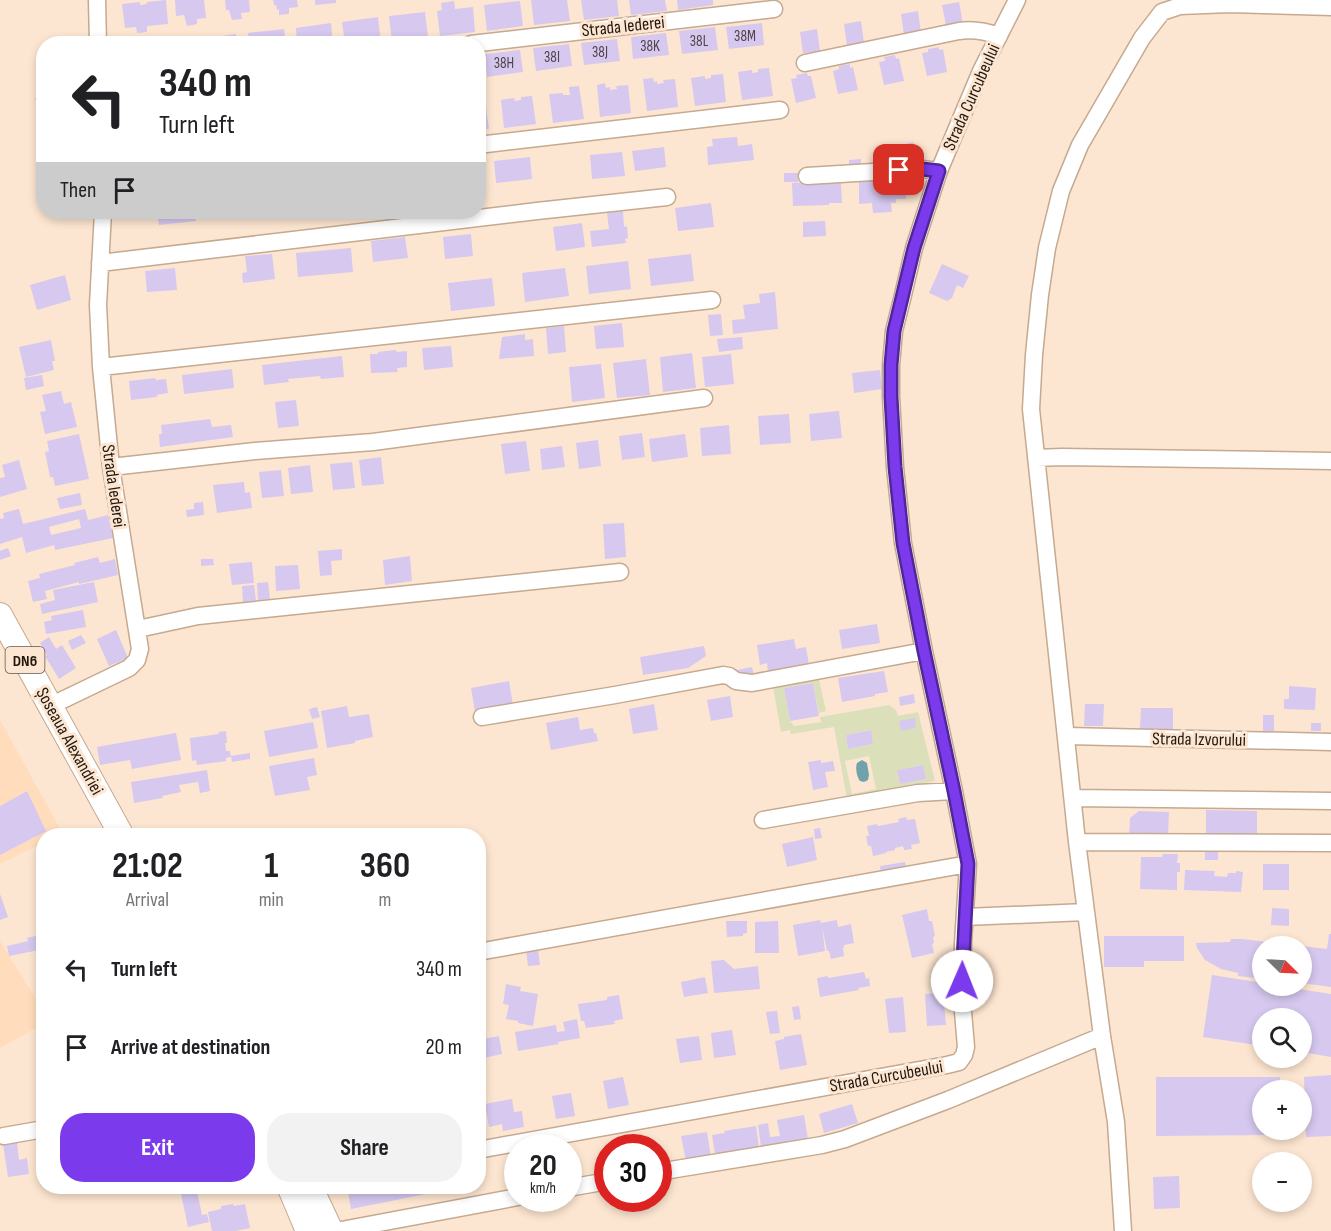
<!DOCTYPE html>
<html lang="en">
<head>
<meta charset="utf-8">
<style>
	:root { --surface:#fff; --page:#f2f2f2; --text:#202124; --muted:#757577; --accent:#7c3aed }
	body { margin:0; font-family:"Sofia Sans Condensed",sans-serif; background:var(--page); color:var(--text); height:100vh; display:flex; flex-direction:column; font-size:22px; white-space:nowrap }
	* { box-sizing:border-box; margin:0 }
	p { font-size:20px; color:var(--muted) }
	.icon { flex:none; width:33px; height:33px; fill:none; stroke:currentColor; stroke-width:2; stroke-linecap:round; stroke-linejoin:round }
	.map { position:relative; flex:1; overflow:hidden }
	.sheet { position:absolute; left:36px; top:828px; width:450px; height:366px; display:flex; flex-direction:column; background:var(--surface); border-radius:24px; box-shadow:0 3px 9px #0003 }
	.sheet>* { flex:none }
	.top-card { position:absolute; left:36px; top:36px; width:450px; height:183px; border-radius:24px; box-shadow:0 3px 9px #0003; background:#fff; color:var(--text); overflow:hidden }
	.needle { width:39px; rotate:114deg }
	.fabs { position:absolute; left:1252px; top:936px; display:grid; gap:12px }
	.fabs a { display:grid; place-items:center; width:60px; height:60px; border-radius:50%; background:var(--surface); box-shadow:0 3px 9px #0003; font-size:30px }
	.speed { position:absolute; left:504px; top:1134px; display:flex; gap:12px; font-size:30px; font-weight:700; text-align:center }
	.speed>* { display:grid; place-content:center; width:78px; height:78px; border-radius:50%; background:var(--surface); box-shadow:0 3px 9px #0003; line-height:1 }
	.speed small { font-size:15px; font-weight:400 }
	.speed .limit { border:9px solid #d22; background:#fff; color:#111 }
	.pin { position:absolute; display:grid; place-items:center; width:51px; height:51px; color:#fff; margin:-26px; border-radius:12px; box-shadow:0 3px 9px #0006 }
	.me { position:absolute; width:66px; margin:-33px; rotate:1deg; stroke-linejoin:round; filter:drop-shadow(0 0 4px #0008) }
	.turn { display:flex; align-items:center; gap:21px; height:126px; padding:0 24px; font-size:27px }
	.turn .icon { width:78px; height:78px; stroke-width:2.5 }
	.turn b { display:block; font-size:42px; line-height:51px }
	.then { display:flex; align-items:center; height:57px; padding:0 24px; background:#0003; gap:12px; font-size:22px }
	.eta { display:flex; justify-content:space-evenly; align-items:center; height:102px; text-align:center }
	.eta b { font-size:36px; font-weight:700; line-height:42px }
	.action { display:flex; gap:12px; margin-top:auto; padding:12px 24px }
	.action a { flex:1; height:69px; border-radius:24px; background:var(--accent); color:#fff; font-size:24px; font-weight:700; line-height:69px; text-align:center }
	.action a+a { background:var(--page); color:var(--text) }
	ul { padding:0; list-style:none }
	li { display:flex; align-items:center; gap:18px; height:78px; padding:0 24px }
	li div { flex:1 }
	li b { display:block; font-size:22px }
	li em { font-style:normal }
	.map>svg:first-child { display:block }
</style>
</head>
<body>
<div class="map">
<svg width="1331" height="1231" viewBox="0 0 1331 1231">
	<rect width="100%" height="100%" fill="#fde6d1"/>
	<!-- built -->
	<path fill="#ffddbc" d="M0 720 63 834 60 835 44 836 43 843 0 864Z
		M0 941 44 1012 43 1024 0 1048Z"/>
	<!-- green -->
	<path fill="#dce0ba" fill-rule="evenodd" d="M818 675 826 711 819 713 813 683 784 688 790 721 794 726 821 722 820 717 889 705 896 710 898 716 918 712 935 781 847 799 834 727 791 734 790 730 781 732 773 687ZM870 730 873 744 848 749 846 735ZM869 756 876 789 852 794 845 761ZM922 765 925 779 900 784 897 770Z"/>
	<!-- water -->
	<path fill="#6fa2ab" d="M862 760 867 763 869 775 868 780 864 782 860 781C857 777 855 768 857 763Z"/>
	<!-- building -->
	<path fill="#d6c8ef" fill-rule="evenodd" d="M166 0 168 24 147 26V32L137 33 136 27 125 28 122 4 140 2V5L147 4V2Z
		M175 0H204L206 18 197 19V24L187 26 184 15 176 16Z
		M225 0H249L250 12 241 13 242 19 232 20 229 10H226Z
		M273 0H297L298 7 289 8V14L279 15V9L277 10 276 5H274Z
		M315 0H336V3L315 5Z
		M531 0H567L570 21 534 25Z
		M581 0H617L619 16 584 20Z
		M629 0H665L667 11 631 15Z
		M677 0H713V5L678 10Z
		M454 1 455 9 473 7 475 32 440 36 437 11 442 10 441 3Z
		M520 1 523 26 487 31 484 5Z
		M959 2 963 24 946 26 942 5Z
		M918 11 921 33 904 36 901 14Z
		M425 12 428 37 392 42 389 16Z
		M378 17 381 43 345 44 342 22Z
		M861 21 864 43 847 46 844 24Z
		M331 23 333 44H297L296 28Z
		M762 23 764 45 729 49 726 27Z
		M715 27 718 50 682 54 679 31Z
		M284 29 286 44H250L248 33Z
		M817 29 820 51 803 53 800 32Z
		M666 33 669 55 633 59 631 37Z
		M236 34 237 44H201V39Z
		M617 39 620 61 584 65 581 43Z
		M569 44 572 66 536 71 533 48Z
		M939 47V50L943 49 947 72 927 76 922 53 928 52V49Z
		M520 50 523 72 487 77 485 54Z
		M895 55 896 59 899 58 904 81 884 85 879 62 885 61 884 57Z
		M850 64V68L853 67 858 90 838 94 833 71 839 69V66Z
		M769 68 773 96 742 100 738 72 752 70V73L758 72V69Z
		M807 73 808 76H811L816 98 796 103 791 79 797 78 796 75Z
		M723 74 726 102 695 106 691 78 705 76V79L711 78V75Z
		M653 78 654 82 657 81V84L664 83 663 80 675 79 678 107 647 111 643 79Z
		M605 83 606 88 610 87V90L617 89 616 86 628 85 631 113 600 117 597 85Z
		M579 86 584 119 553 123 549 94 563 93V95H570L569 87Z
		M44 95V114L40 115 35 98Z
		M532 96 536 124 504 128 501 100 514 98 515 101 521 100V97Z
		M485 100 489 129 478 130V101Z
		M737 137 738 146 752 144 754 160 708 165 707 147 713 146 712 139Z
		M913 142 917 157 881 168 876 153Z
		M664 147 666 167 635 171 632 151Z
		M622 152 625 176 592 179 590 155Z
		M530 157 532 179 496 183 494 161Z
		M861 159V167L849 168V160Z
		M784 173H798V182H784Z
		M895 177 896 180H906V199H896V203H891L892 212 873 213 872 203 859 204V178Z
		M828 181V184L841 183 842 203H829V205L793 206 792 183Z
		M711 203 714 227 678 231 675 208Z
		M623 211 624 227 627 226 628 238 625 239 626 243 592 247 590 231 609 229 607 213Z
		M157 212H195L196 221 159 225Z
		M825 221 826 236 803 237V222Z
		M582 223 585 247 556 251 553 227Z
		M471 234 473 256 445 259 443 237Z
		M405 237 408 258 373 262 371 241Z
		M351 248 353 272 298 277 296 253Z
		M272 254 275 279 243 283 242 273 247 272 245 256Z
		M691 254 694 281 651 286 648 259Z
		M628 261 631 289 589 294 586 266Z
		M942 264 969 276 963 288 957 285 952 298 947 301 929 293Z
		M175 268 177 290 147 292 145 271Z
		M565 268 569 296 525 302 522 273Z
		M65 275 71 300 37 310 30 285Z
		M492 278 495 306 451 311 448 283Z
		M775 292 778 329 733 334 732 320 745 319 743 305 760 303 759 294Z
		M721 314 723 335 710 336 708 315Z
		M622 323 624 347 596 349 594 326Z
		M564 326 566 352 548 354 546 328Z
		M525 334V340L533 339 534 356 499 359 502 337Z
		M742 337 743 349 719 352 717 339Z
		M51 340 55 361H52L54 370 26 377 19 347Z
		M451 346 453 367 424 370 422 348Z
		M396 350 397 352 407 351V367L397 368 398 372 371 373 370 354H378V352Z
		M692 353 696 388 663 392 660 357Z
		M731 354 734 384 705 387 702 357Z
		M342 356 344 377 321 379 320 376 288 379 289 382 264 385 262 365Z
		M646 359 650 395 617 398 613 363Z
		M601 364 605 398 572 402 569 367Z
		M232 369 234 388 184 394 182 375Z
		M880 370 882 389 854 393 852 373Z
		M42 375 44 386 26 390 24 378Z
		M155 378 156 380 166 379 168 393 157 395V397L131 400 129 381Z
		M61 391 64 404 71 402 77 427 45 434 40 412 46 411 42 395Z
		M296 400 299 426 278 428 275 402Z
		M839 411 842 438 811 441 809 414Z
		M789 414 791 443 760 445 758 416Z
		M210 419 212 427 231 425 233 437 160 447 159 434H162L161 425Z
		M729 425 731 454 702 456 700 428Z
		M642 433 645 457 622 460 619 436Z
		M79 434 89 479 55 486 53 477H50L45 452 49 451 47 441Z
		M685 434 688 457 652 462 649 439Z
		M598 440 601 466 579 469 576 443Z
		M526 441 530 471 505 474 501 444Z
		M562 446 565 467 542 470 540 449Z
		M381 457 384 484 362 486 359 460Z
		M19 460 27 489 0 497V478L5 477 2 465Z
		M352 462 355 488 333 490 330 464Z
		M310 465 313 492 291 494 288 468Z
		M281 470 284 496 262 498 259 472Z
		M244 482 245 493 250 492 252 508 217 513 213 485Z
		M80 493 82 505 60 509 57 498Z
		M203 502 204 515 187 517 186 510 194 509V503Z
		M19 509 23 524 85 509 88 520 108 515 113 538 55 550 54 545 26 553 22 537 0 544V519L4 518 3 513ZM79 519 81 528 51 535 49 527Z
		M624 523 626 557 605 559 603 524Z
		M8 548 11 556 0 560V551Z
		M342 549V560L331 561 332 575 320 576 318 551Z
		M410 556 412 581 385 585 383 560Z
		M98 557 100 563 115 559 118 575 79 584V582L45 591 47 599 33 602 28 581 40 578 39 574 75 565 74 563Z
		M201 559H213L214 565 201 566Z
		M252 562 254 583 232 585 229 564Z
		M298 565 300 589 276 591 275 566Z
		M94 582 98 602 42 614 40 604 55 600 53 590Z
		M268 582 270 599 258 600 257 583Z
		M254 585 256 601 243 602 242 586Z
		M83 610 86 627 46 634 44 622 52 620 51 616Z
		M877 624 880 643 842 649 839 630Z
		M116 630 128 658 109 666 97 639Z
		M81 635 86 643 72 650 68 641Z
		M49 637 56 649 62 645 76 668 59 679 45 656 47 655 40 643Z
		M794 639 796 649 806 647 809 665 768 672 767 663 760 665 757 645Z
		M704 646 706 656 688 668 643 675 640 657Z
		M752 667 754 675 739 678 737 670Z
		M884 671 888 692 875 694V696L842 702 838 678Z
		M509 681 513 705 475 712 471 688Z
		M813 683 819 716 790 721 784 688Z
		M1289 686 1316 688 1315 710 1284 709V699H1289Z
		M914 694 915 703 900 706 899 697Z
		M730 696 733 717 711 721 707 700Z
		M654 704 658 730 633 734 629 709Z
		M1085 704H1104L1103 726H1084Z
		M347 706 349 717 369 714 373 737 355 741V743L327 748 321 711Z
		M317 707 320 717 312 719 309 709Z
		M1141 708H1173V730L1140 729Z
		M1263 715H1274V731H1263Z
		M578 717 580 730 593 728 594 733H596L598 741 551 750 546 723Z
		M915 718 916 728 901 731 899 721Z
		M313 722 318 748 269 757 264 731Z
		M1311 723H1321V731H1311Z
		M871 730 873 744 848 749 846 735Z
		M226 731 227 743H225L226 751H230L231 757 226 758V761L197 765 196 760 192 761 190 738 219 734 218 732Z
		M176 733 181 760 132 769 130 760 100 765 97 747Z
		M250 753V759L232 762 231 756Z
		M314 758 317 775 307 777 310 790 275 796 269 766Z
		M821 760V763L833 761 835 771 825 772 828 787 813 790 808 762Z
		M923 765 926 779 900 784 897 770Z
		M207 770 210 791 200 793 198 782 179 785 181 792 162 796 163 798 134 803 131 782Z
		M27 791 46 831 0 855V806Z
		M1206 810 1257 811V836L1206 834Z
		M1139 811 1169 812 1168 837 1129 836 1130 818Z
		M906 817 907 820 915 819 920 843 911 845 912 849 904 850 903 846 895 848V850L886 852V853L873 856 871 846H868L866 836H869L867 826 877 824 878 826 899 822 898 819Z
		M820 828 822 838 815 839 814 829Z
		M813 837 817 860 787 867 782 844Z
		M1205 848 1218 849V860H1205Z
		M1163 854H1178L1177 863H1180V872H1177V890L1140 889 1141 857H1162Z
		M905 862 906 870 881 874 880 866Z
		M1263 864H1289V890H1263Z
		M1185 870 1215 871 1214 876 1227 877 1228 873H1236V871L1243 872 1241 892 1184 890Z
		M0 894 8 917 0 920Z
		M1272 908 1289 909V926L1271 925Z
		M927 909 929 921H932L935 936 933 937 934 943 932 944 934 953 912 958 902 915Z
		M820 920 821 923 837 920 838 927 851 924 854 943 844 945V948H843L844 956 831 959 829 951H827L822 926 825 951 798 956 793 925Z
		M726 921H747V933L743 934V936L727 937Z
		M778 921 779 953H755V922Z
		M44 934V949L9 956 7 946 28 941 27 938Z
		M1329 934H1331V987L1302 983V946L1327 949Z
		M1104 936H1184V961H1144V967H1104Z
		M1231 939H1242L1294 945V946H1263V979L1238 976V973L1221 969 1205 960 1197 948 1196 943 1230 942Z
		M538 949 540 965 528 966 526 950Z
		M724 960 734 969 758 966 760 989 714 993 711 961Z
		M864 972 866 979 869 978 870 986 858 988 859 990 820 997 817 978 828 976V978Z
		M1212 975 1263 983V986H1278L1331 994V1057L1302 1052V1018H1263V1046L1203 1037Z
		M705 977 708 993 684 997 681 982Z
		M506 984 521 987 520 991 538 994 533 1026 518 1023V1021L506 1019 509 1005 503 1004Z
		M943 993 946 1025 927 1026 925 994Z
		M619 995 623 1019 614 1021 615 1024 586 1028 584 1021H581L578 1004 607 1000V997Z
		M903 997 906 1032 889 1033 885 999Z
		M799 1006 801 1019 794 1020 792 1007Z
		M777 1011 780 1033 770 1034 766 1012Z
		M577 1019 580 1038 558 1042 559 1044 518 1051 515 1032 556 1025 557 1032 565 1031 563 1022Z
		M732 1030 736 1055 714 1058 711 1033Z
		M801 1034 807 1065 780 1070 775 1041 784 1039V1037Z
		M499 1036 502 1054 479 1059 478 1040Z
		M699 1036 702 1060 680 1063 676 1039Z
		M1331 1075V1136L1306 1137 1304 1077Z
		M623 1077 629 1105 608 1109 603 1081Z
		M1156 1077H1280V1090H1263V1130H1280V1135L1156 1136Z
		M571 1093 575 1116 556 1119 552 1096Z
		M512 1099 514 1112 522 1111 524 1127 503 1131 502 1124 489 1127 485 1104Z
		M852 1104 858 1123 824 1133 819 1114Z
		M804 1115 808 1139 761 1147 758 1125 768 1123 770 1137 780 1136 777 1120Z
		M756 1126 759 1148 715 1154 712 1135 725 1133 724 1131Z
		M707 1132 711 1157 686 1161 681 1136Z
		M17 1142 19 1160 27 1158 29 1174 8 1177 3 1144Z
		M1179 1176 1180 1208 1154 1209 1153 1177Z
		M347 1186H430L431 1193 351 1209Z
		M197 1191 202 1215 207 1214 209 1222 188 1227 181 1194Z
		M233 1204 234 1206 245 1204 250 1228 235 1231H212L208 1212 221 1209V1206Z"/>
	<g fill="none" stroke-linecap="round" stroke-linejoin="round">
		<!-- minor casing -->
		<g stroke="#c5a990" stroke-width="19">
			<path id="minor" d="M97 0 98 44
				M471 44 774 9
				M805 63 959 31C974 29 985 31 999 36
				M478 145 780 110
				M807 176 922 169 939 171
				M100 263 537 211 667 197
				M101 367 712 300
				M1036 458 1062 457 1331 461
				M111 467 255 451 373 442 704 398
				M138 629 198 616 620 572
				M50 706 129 668 137 660 140 649 111 467 101 367 98 305 103 212
				M482 717 615 695 723 675 729 676 736 681 752 683 924 651
				M1067 736 1331 742
				M1073 798 1331 801
				M763 820 918 793 954 791
				M1077 842 1331 843
				M965 917 1086 912
				M478 952 968 864
				M4 1136 44 1129
				M478 1150 947 1065 959 1062 964 1055 966 1047 962 1000 963 943 968 864 954 791 924 651 903 543 895 467 891 397V365L894 331 903 295 914 248 939 171 981 71 1017 0
				M658 1172 822 1145 845 1139 948 1100 1102 1036
				M568 1188 608 1181
				M336 1231 518 1197
				M1123 1231 1116 1122 1102 1036 1077 842 1031 409 1034 355 1040 295 1047 248 1061 191 1080 145 1142 38 1162 12 1180 6 1230 4 1331 7"/>
		</g>
		<!-- highway casing -->
		<g stroke="#c5a990" stroke-width="26">
			<path id="highway" d="M0 615 122 836
				M289 1186 308 1231
				M310 1186 331 1231"/>
		</g>
		<!-- minor -->
		<use href="#minor" stroke="#fff" stroke-width="16"/>
		<!-- highway -->
		<use href="#highway" stroke="#fff" stroke-width="24"/>
	</g>
	<g fill="none" stroke-linecap="round" stroke-linejoin="round">
		<!-- route casing -->
		<g stroke="#51269a" stroke-width="15">
			<path id="route" d="M899 170 922 169 939 171 914 248 894 331 891 365V397L895 467 903 543 924 651 954 791 968 864 962 981"/>
		</g>
		<!-- route -->
		<use href="#route" stroke="#7c3aed" stroke-width="10"/>
	</g>
	<g text-anchor="middle" stroke-width="6" stroke-linejoin="round" paint-order="stroke">
		<!-- number labels -->
		<g font-size="15" fill="#4e4346">
			<text x="745" y="41">38M</text>
			<text x="699" y="46">38L</text>
			<text x="650" y="51">38K</text>
			<text x="600" y="57">38J</text>
			<text x="552" y="62">38I</text>
			<text x="504" y="68">38H</text>
		</g>
		<!-- shield labels -->
		<rect fill="#fde6d1" stroke="#635548" stroke-width="1.5" x="5.5" y="647" width="39" height="26" rx="4.5"/>
		<g font-size="16" font-weight="bold" fill="#21170e">
			<text x="25" y="666">DN6</text>
		</g>
		<!-- street labels -->
		<g font-size="18" fill="#21170e" stroke="#fde6d1">
			<text transform="translate(623 26) rotate(-6)" y="6">Strada Iederei</text>
			<text transform="translate(971 97) rotate(-66)" y="6">Strada Curcubeului</text>
			<text transform="translate(114 486) rotate(82)" y="6">Strada Iederei</text>
			<text transform="translate(1199 739) rotate(1)" y="6">Strada Izvorului</text>
			<text transform="translate(70 741) rotate(61)" y="6">Șoseaua Alexandriei</text>
			<text transform="translate(886 1076) rotate(-10)" y="6">Strada Curcubeului</text>
		</g>
	</g>
</svg>
<div class="fabs">
<a><svg class="needle" viewBox="-14 -14 28 28"><path d="M0-13l5 13h-10z" fill="#e53935"/><path d="M0 13l5-13h-10z" fill="#757577"/></svg></a>
<a><svg class="icon" aria-label="search" viewBox="0 0 24 24"><circle cx="10" cy="10" r="6"/><path d="M15 15l6 6"/></svg></a>
<a>+</a>
<a>−</a>
</div>
<div class="speed"><div>20<small>km/h</small></div><div class="limit">30</div></div>
<div class="pin" style="left:899px;top:170px;background:#d93025"><svg class="icon" aria-label="arrive" viewBox="0 0 24 24"><path d="M6 21V4h12l-3 4 3 4H6"/></svg></div>
<svg class="me" style="left:962px;top:981px" viewBox="-20 -20 40 40"><circle r="19" fill="#fff"/><path d="M0-13L10 11 0 6-10 11z" fill="#7c3aed"/></svg>
<div class="top-card">
<div class="turn"><svg class="icon" aria-label="left" viewBox="0 0 24 24"><path d="M17 20v-9H6M10 6l-5 5 5 5"/></svg><div><b>340 m</b>Turn left</div></div>
<div class="then">Then<svg class="icon" aria-label="arrive" viewBox="0 0 24 24"><path d="M6 21V4h12l-3 4 3 4H6"/></svg></div>
</div>
<section class="sheet">
<div class="eta">
<div><b>21:02</b><p>Arrival</p></div>
<div><b>1</b><p>min</p></div>
<div><b>360</b><p>m</p></div>
</div>
<ul>
<li><svg class="icon" aria-label="left" viewBox="0 0 24 24"><path d="M17 20v-9H6M10 6l-5 5 5 5"/></svg><div><b>Turn left</b></div><em>340 m</em></li>
<li><svg class="icon" aria-label="arrive" viewBox="0 0 24 24"><path d="M6 21V4h12l-3 4 3 4H6"/></svg><div><b>Arrive at destination</b></div><em>20 m</em></li>
</ul>
<div class="action"><a>Exit</a><a>Share</a></div>
</section>
</div>
</body>
</html>
